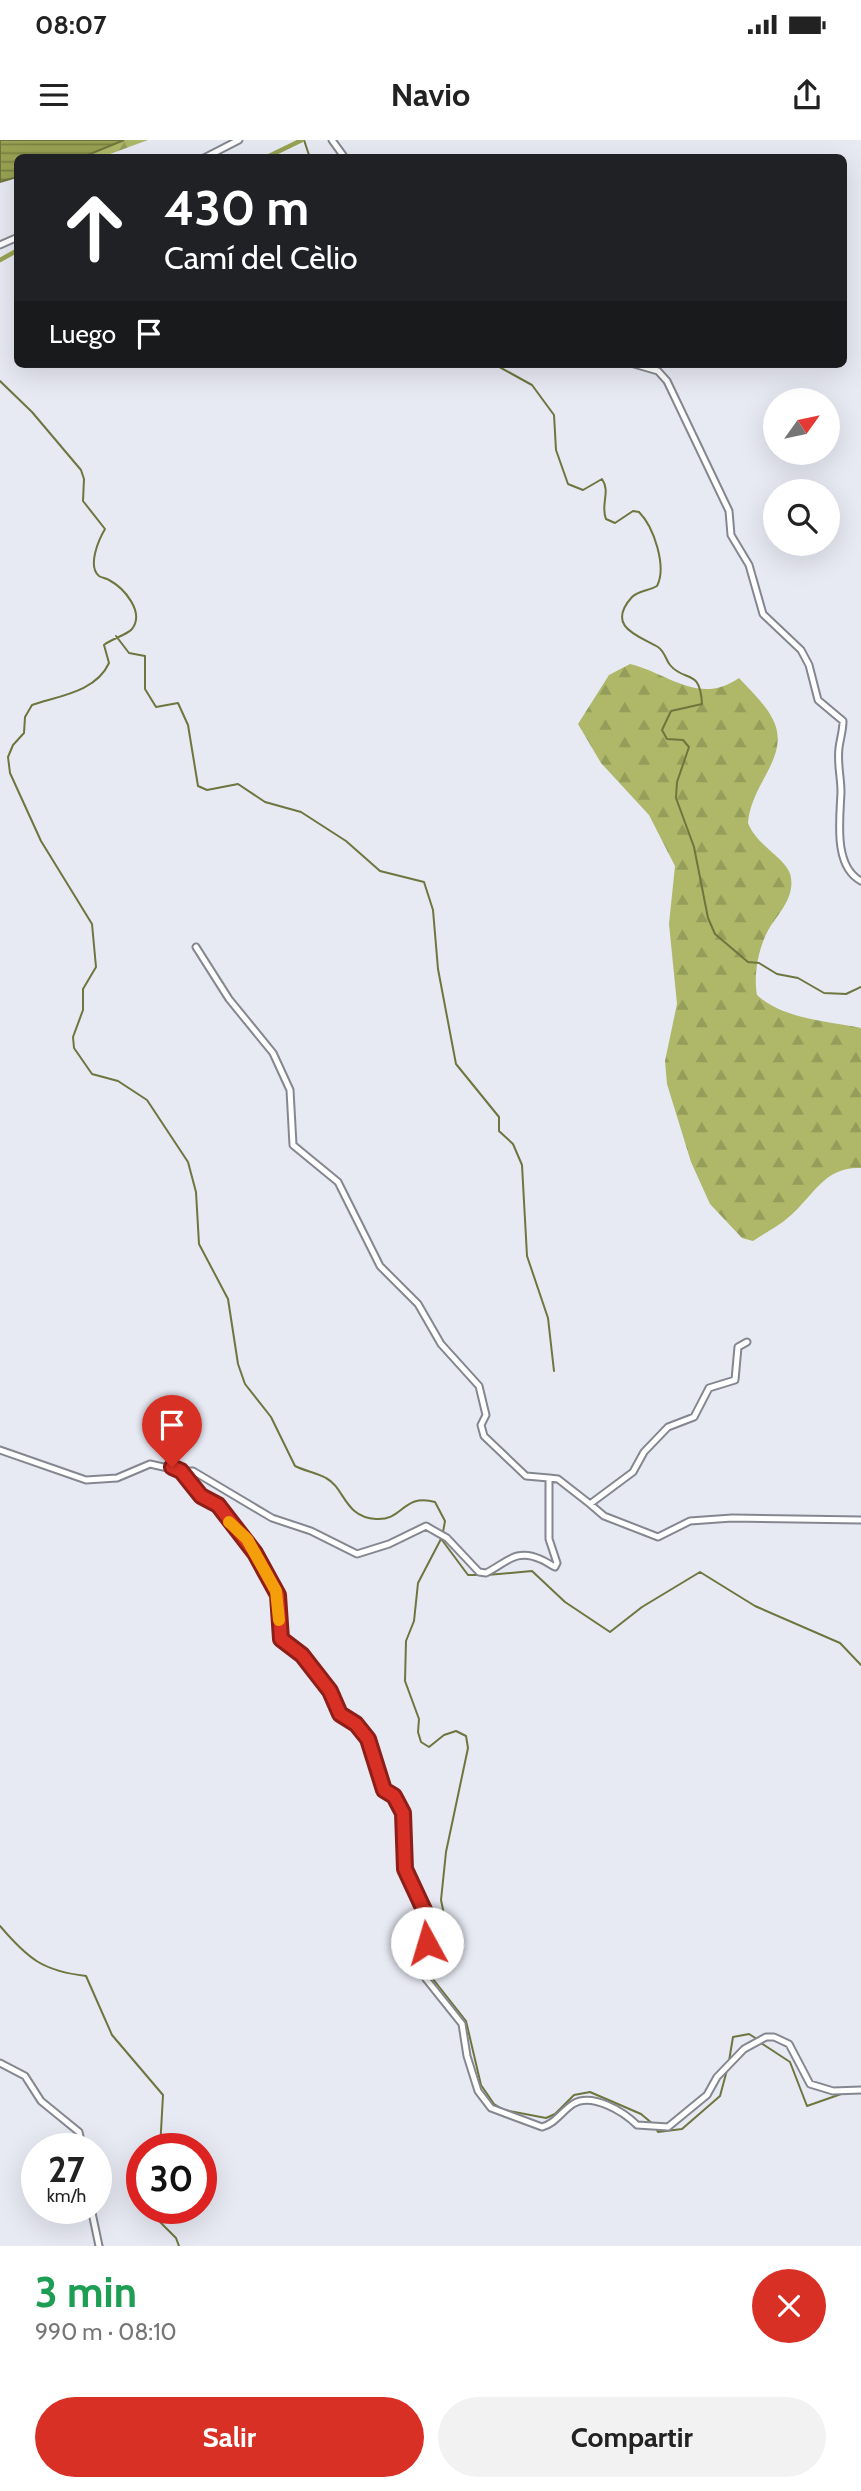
<!DOCTYPE html>
<html lang="es">
<head>
<meta charset="utf-8">
<style>
	:root { --surface:#fff; --page:#f2f2f2; --text:#222; --muted:#767676; --accent:#d93025 }
	body { margin:0; font-family:Cabin,sans-serif; background:var(--page); color:var(--text); height:100vh; display:flex; flex-direction:column; font-size:26px; white-space:nowrap }
	* { box-sizing:border-box; margin:0 }
	p { font-size:23px; color:var(--muted) }
	.icon { flex:none; width:38px; height:38px; fill:none; stroke:currentColor; stroke-width:2; stroke-linecap:round; stroke-linejoin:round }
	.map { position:relative; height:2106px; overflow:hidden }
	.details { display:flex; flex-direction:column; background:var(--surface); flex:1 }
	.details>* { flex:none }
	.hud { position:absolute; left:14px; top:14px; width:833px; height:214px; border-radius:10px; box-shadow:0 7px 28px #0002; background:#202124; color:#fff; overflow:hidden }
	.needle { width:46px; rotate:57deg }
	.tools { position:absolute; left:763px; top:248px; display:grid; gap:14px }
	.tools a { display:grid; place-items:center; width:77px; height:77px; border-radius:50%; background:var(--surface); box-shadow:0 7px 28px #0002; font-size:35px }
	.speed { position:absolute; left:21px; top:1993px; display:flex; gap:14px; font-size:35px; font-weight:700; text-align:center }
	.speed>* { display:grid; place-content:center; width:91px; height:91px; border-radius:50%; background:var(--surface); box-shadow:0 7px 28px #0002; line-height:1 }
	.speed small { font-size:18px; font-weight:400 }
	.speed .limit { border:10px solid #d22; background:#fff; color:#111 }
	.pin { position:absolute; display:grid; place-items:center; width:60px; height:60px; color:#fff; margin:-72px -30px; border-radius:50% 50% 50% 0; rotate:-45deg; box-shadow:0 0 7px #0007 }
	.pin .icon { rotate:45deg }
	.me { position:absolute; width:77px; margin:-38px; rotate:354deg; stroke-linejoin:round; filter:drop-shadow(0 0 5px #0008) }
	.turn { display:flex; align-items:center; gap:24px; height:147px; padding:0 35px; font-size:32px }
	.turn .icon { width:91px; height:91px; stroke-width:2.5 }
	.turn b { display:block; font-size:49px; line-height:60px }
	.then { display:flex; align-items:center; height:66px; padding:0 35px; background:#0003; gap:14px; font-size:26px }
	.round { display:grid; place-items:center; flex:none; width:74px; height:74px; border-radius:37px; background:var(--page) }
	.overview { display:flex; align-items:center; justify-content:space-between; height:119px; padding:0 35px }
	h1 { font-size:42px; font-weight:700; line-height:52px; color:#1e9e55 }
	.cta { display:flex; gap:14px; margin-top:auto; padding:14px 35px }
	.cta a { flex:1; height:80px; border-radius:42px; background:var(--accent); color:#fff; font-size:28px; font-weight:700; line-height:80px; text-align:center }
	.cta a+a { background:var(--page); color:var(--text) }
	.status { display:flex; justify-content:space-between; align-items:center; height:49px; padding:0 35px; background:var(--surface); direction:ltr }
	.status svg { height:19px; fill:currentColor }
	header { display:flex; justify-content:space-between; align-items:center; height:91px; padding:0 35px; background:var(--surface); font-size:32px; font-weight:700 }
	.map>svg:first-child { display:block }
</style>
</head>
<body>
<div class="status"><b>08:07</b><svg viewBox="0 0 49 12"><path d="M0 12V9h3v3zM5 12V6h3v6zM10 12V3h3v9zM15 12V0h3v12zM26 1h20v11H26zM47 4h2v5h-2z"/></svg></div>
<header><svg class="icon" aria-label="menu" viewBox="0 0 24 24"><path d="M4 6h16M4 12h16M4 18h16"/></svg>Navio<svg class="icon" aria-label="share" viewBox="0 0 24 24"><path d="M12 15V3M7 8l5-5 5 5M5 13v7h14v-7"/></svg></header>
<div class="map">
<svg width="861" height="2106" viewBox="0 0 861 2106">
	<defs>
		<pattern id="forest-firs" width="22" height="20" patternUnits="userSpaceOnUse" patternTransform="scale(1.75)"><rect width="22" height="20" fill="#aeb868"/><path d="M5 1l3.5 6h-7zM16 11l3.5 6h-7z" fill="#949d59"/></pattern>
		<pattern id="water-rules" width="6" height="5" patternUnits="userSpaceOnUse" patternTransform="scale(1.75)"><rect width="6" height="5" fill="#98a252"/><path d="M0 2.5h6" fill="none" stroke="#7a8242"/></pattern>
	</defs>
	<rect width="100%" height="100%" fill="#e7e9f3"/>
	<!-- forest -->
	<path fill="url(#forest-firs)" d="M124 0H148L102 17 83 18Z
		M630 524C668 533 699 566 739 538 750 550 763 562 771 576 794 615 751 641 748 683 758 708 789 719 791 738 794 757 780 772 770 787 759 805 753 834 757 855 782 879 828 881 861 888V1028C825 1026 814 1055 790 1076 779 1086 765 1093 753 1101L742 1098 710 1064 691 1022 667 944 665 921 677 864 669 784 675 726 649 675 601 623 578 584 609 535Z"/>
	<!-- water -->
	<path fill="url(#water-rules)" stroke="#6e753e" stroke-width="2" d="M0 0H124L83 17 18 18 17 37 0 42Z"/>
	<g fill="none" stroke-linecap="round" stroke-linejoin="round">
		<!-- stream -->
		<path stroke="#6e753e" stroke-width="2" d="M304 0 310 18
			M447 224 457 227 461 224
			M494 224 532 245 554 275 556 310 568 344 583 350 602 339C611 352 600 365 606 379L615 383 633 371 639 372C654 387 667 427 657 446 649 451 639 450 632 457 604 488 642 497 658 507 665 512 666 520 670 525 685 543 700 527 702 564L671 571 662 590 667 599 683 600 689 607 677 642 676 658 694 707 708 778 715 794 748 822 759 823 777 834 798 838 824 853 846 854 861 847
			M0 241 32 272 81 330 84 339 83 361 105 389C99 399 87 426 99 436 102 438 106 438 109 440 124 448 145 472 132 489 127 495 111 499 104 505L109 523C96 552 58 556 32 565L25 577 24 593 13 605 8 617 10 633 41 701 92 784 96 827 83 849V870L73 897 74 908 92 934 118 941 147 960 188 1022 196 1052 199 1104 228 1159 238 1224 245 1244 271 1277 295 1326C305 1331 317 1333 326 1338 345 1348 344 1377 376 1379 403 1381 403 1353 435 1362L445 1381 443 1392
			M116 496 129 513 145 516V549L156 567 178 563 188 585 198 646 207 650 238 644 265 662 301 672 346 701 380 731 424 742 433 770 438 829 456 924 499 977V991L513 1004 522 1025 527 1116 548 1178 554 1231
			M442 1397 418 1443 414 1481 406 1501 405 1541 419 1579 418 1592 421 1602 429 1607 444 1595 456 1591 466 1596 468 1608 446 1712 441 1760 445 1779 427 1822 433 1839 466 1881 481 1945 494 1964 504 1970 546 1978 555 1974 574 1955 590 1952 641 1974 653 1984
			M442 1400 468 1435H482
			M487 1435 532 1431 565 1462 610 1492 642 1467 700 1432 755 1466 840 1503 861 1525
			M0 1786C28 1819 43 1831 86 1836L112 1895 163 1955 160 2009
			M761 1903 790 1922 807 1966 844 1953
			M729 1921 733 1897 749 1894 757 1899
			M656 1989 658 1992 682 1989 720 1956 727 1930
			M142 2036V2047
			M146 2068 176 2098 179 2106"/>
		<!-- canal -->
		<path stroke="#98a252" stroke-width="4.5" d="M265 18 302 0
			M0 120 18 110"/>
		<!-- minor casing -->
		<g stroke="#858790" stroke-width="9">
			<path id="minor" d="M332 0 345 18
				M204 18 239 0
				M0 105 18 97
				M634 224 658 231 667 241 729 371 731 395 749 425 763 474 801 510 809 525 818 560 843 581C843 591 840 599 839 608 837 623 841 637 841 652 840 679 833 726 861 741
				M196 807 229 859 273 913 290 950 293 1005 338 1042 380 1126 418 1164 441 1204 479 1246 486 1275 481 1285 484 1296 526 1336 549 1338
				M0 1310 86 1340 117 1338 150 1324 181 1331 190 1345 218 1365 255 1413 278 1455 281 1499 302 1515 330 1551 340 1574 356 1584 368 1599 384 1650 394 1656 403 1673 406 1729 427 1779 428 1799 423 1827 426 1839 462 1884 467 1916 478 1951 491 1968 542 1987C555 1984 562 1971 573 1964 592 1952 624 1972 637 1985L668 1987 707 1955 717 1937 744 1909 766 1897H774L789 1904 810 1944 833 1951 861 1950
				M181 1331H193L272 1378 311 1391 357 1414 389 1404 426 1386 447 1398 479 1432 486 1433C506 1423 516 1408 540 1419 546 1421 550 1425 555 1427L557 1423 549 1399V1338L558 1339 590 1364 633 1332 644 1312 668 1287 694 1277 709 1248 735 1240 738 1207 747 1202
				M590 1364 604 1376 658 1397 690 1381 732 1378 861 1380
				M0 1923 25 1936 41 1961 79 1992 83 2009
				M91 2068 99 2106"/>
		</g>
		<!-- minor -->
		<use href="#minor" stroke="#fff" stroke-width="5"/>
	</g>
	<g fill="none" stroke-linecap="round" stroke-linejoin="round">
		<!-- route casing -->
		<g stroke="#8d1f18" stroke-width="18">
			<path id="route" d="M172 1327 181 1331 201 1356 218 1365 255 1413 278 1455 281 1499 302 1515 330 1551 340 1574 356 1584 368 1599 384 1650 394 1656 403 1673 405 1729 425 1772 427 1803"/>
		</g>
		<!-- route -->
		<use href="#route" stroke="#d93025" stroke-width="12"/>
		<!-- slow -->
		<path stroke="#f59e0b" stroke-width="12" d="M229 1382 247 1399 276 1451 279 1480"/>
	</g>
</svg>
<div class="tools">
<a><svg class="needle" viewBox="-14 -14 28 28"><path d="M0-13l5 13h-10z" fill="#e53935"/><path d="M0 13l5-13h-10z" fill="#767676"/></svg></a>
<a><svg class="icon" aria-label="search" viewBox="0 0 24 24"><circle cx="10" cy="10" r="6"/><path d="M15 15l6 6"/></svg></a>
</div>
<div class="speed"><div>27<small>km/h</small></div><div class="limit">30</div></div>
<div class="pin" style="left:172px;top:1327px;background:#d93025"><svg class="icon" aria-label="arrive" viewBox="0 0 24 24"><path d="M6 21V4h12l-3 4 3 4H6"/></svg></div>
<svg class="me" style="left:427px;top:1803px" viewBox="-20 -20 40 40"><circle r="19" fill="#fff"/><path d="M0-13L10 11 0 6-10 11z" fill="#d93025"/></svg>
<div class="hud">
<div class="turn"><svg class="icon" aria-label="ahead" viewBox="0 0 24 24"><path d="M12 20V5M6 11l6-6 6 6"/></svg><div><b>430 m</b>Camí del Cèlio</div></div>
<div class="then">Luego<svg class="icon" aria-label="arrive" viewBox="0 0 24 24"><path d="M6 21V4h12l-3 4 3 4H6"/></svg></div>
</div>
</div>
<section class="details">
<div class="overview"><div><h1>3 min</h1><p>990 m · 08:10</p></div><a class="round" style="background:#d93025;color:#fff"><svg class="icon" aria-label="close" viewBox="0 0 24 24"><path d="M6 6l12 12M18 6L6 18"/></svg></a></div>
<div class="cta"><a>Salir</a><a>Compartir</a></div>
</section>
</body>
</html>
